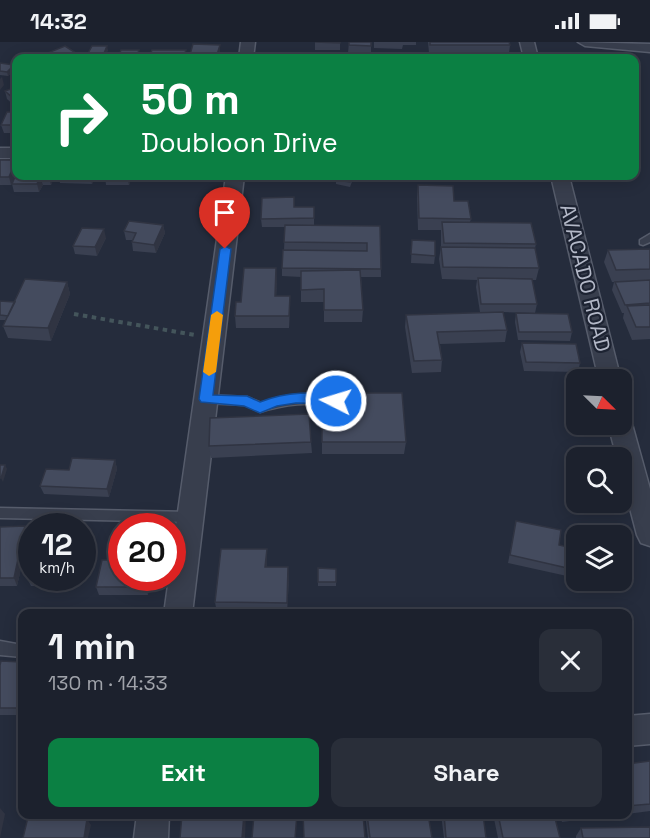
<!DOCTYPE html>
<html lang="en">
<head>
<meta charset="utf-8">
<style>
	:root { --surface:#1c212d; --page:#292e39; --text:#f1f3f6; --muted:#a0a3aa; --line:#3a3e49; --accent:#0b8043 }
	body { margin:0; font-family:"Space Grotesk",sans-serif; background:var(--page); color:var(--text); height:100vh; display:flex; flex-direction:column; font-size:22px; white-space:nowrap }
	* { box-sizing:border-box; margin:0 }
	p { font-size:20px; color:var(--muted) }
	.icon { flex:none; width:33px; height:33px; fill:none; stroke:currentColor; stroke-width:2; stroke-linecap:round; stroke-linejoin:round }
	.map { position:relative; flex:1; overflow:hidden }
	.sheet { position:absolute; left:18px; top:567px; width:614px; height:210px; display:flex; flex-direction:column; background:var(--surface); border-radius:12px; box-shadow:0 3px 15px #0003,0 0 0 2px var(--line) }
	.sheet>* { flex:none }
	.hud { position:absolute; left:12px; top:12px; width:627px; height:126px; border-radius:12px; box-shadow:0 3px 15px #0003,0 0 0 2px var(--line); background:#0b8043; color:#fff; overflow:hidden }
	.needle { width:39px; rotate:114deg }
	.fabs { position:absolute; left:566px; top:327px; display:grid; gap:12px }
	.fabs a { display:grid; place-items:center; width:66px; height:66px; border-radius:12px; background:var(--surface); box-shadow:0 3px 15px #0003,0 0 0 2px var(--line); font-size:30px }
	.speed { position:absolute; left:18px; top:471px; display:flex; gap:12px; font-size:30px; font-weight:700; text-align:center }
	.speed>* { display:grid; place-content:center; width:78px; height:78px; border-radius:50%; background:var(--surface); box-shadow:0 3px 15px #0003,0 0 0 2px var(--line); line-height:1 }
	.speed small { font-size:15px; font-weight:400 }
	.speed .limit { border:9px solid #d22; background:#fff; color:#111 }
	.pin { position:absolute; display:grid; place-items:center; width:51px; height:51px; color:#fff; margin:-62px -26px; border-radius:50% 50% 50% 0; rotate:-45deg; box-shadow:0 0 6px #0007 }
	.pin .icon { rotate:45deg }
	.me { position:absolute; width:66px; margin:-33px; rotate:275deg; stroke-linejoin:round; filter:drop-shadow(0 0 4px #0008) }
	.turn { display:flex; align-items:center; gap:21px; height:126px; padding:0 30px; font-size:27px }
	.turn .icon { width:78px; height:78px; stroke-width:2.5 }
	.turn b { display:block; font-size:42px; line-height:51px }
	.round { display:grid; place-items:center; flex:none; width:63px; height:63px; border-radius:12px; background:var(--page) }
	.headline { display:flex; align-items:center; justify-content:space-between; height:102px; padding:0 30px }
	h1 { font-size:36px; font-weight:600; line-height:45px }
	.primary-button { display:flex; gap:12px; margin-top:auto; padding:12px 30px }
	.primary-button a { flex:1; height:69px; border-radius:12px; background:var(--accent); color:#fff; font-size:24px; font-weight:600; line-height:69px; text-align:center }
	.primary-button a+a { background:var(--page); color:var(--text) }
	.status { display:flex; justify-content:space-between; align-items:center; height:42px; padding:0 30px; background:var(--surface); direction:ltr }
	.status svg { height:16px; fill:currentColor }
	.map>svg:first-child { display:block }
</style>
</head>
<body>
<div class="status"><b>14:32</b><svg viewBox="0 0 49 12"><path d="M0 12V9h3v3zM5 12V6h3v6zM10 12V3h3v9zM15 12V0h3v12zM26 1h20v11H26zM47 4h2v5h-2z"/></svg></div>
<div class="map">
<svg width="650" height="796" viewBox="0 0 650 796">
	<rect width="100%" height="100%" fill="#252c3c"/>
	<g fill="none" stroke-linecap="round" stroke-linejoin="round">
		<!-- lane casing -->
		<g stroke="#565c6b" stroke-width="3">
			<path id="lane" d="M650 192V200L643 203 640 202V198Z
				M307 352 336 355 342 359 336 363C308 360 286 362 260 370L245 363 206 361 200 357 206 353 247 355 261 361 288 354Z
				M0 466 191 470 196 471 197 475 196 479 191 480 0 476Z
				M0 599 22 603V615L0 613Z"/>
		</g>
		<!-- street casing -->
		<g stroke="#565c6b" stroke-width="3">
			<path id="street" d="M241 0H255L253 16H239Z
				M520 0H534L538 16H524Z
				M578 0 650 2V10L585 4Z
				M0 106H16V116H0Z
				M226 134H244L192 572H164L169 536H172V512Z
				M551 134H569L621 338V339L599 338Z
				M621 374 628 376 632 382 650 447V504L641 501 637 493 621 432V416H617L608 382H621Z
				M650 672V702L627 704V674Z
				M137 772H169L168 796H134Z"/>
		</g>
		<!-- path -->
		<path stroke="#44555b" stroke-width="4" stroke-dasharray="4.5 4.5" stroke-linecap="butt" d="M74 272 195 293"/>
		<!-- lane -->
		<use href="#lane" fill="#383e4d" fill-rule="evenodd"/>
		<!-- street -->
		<use href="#street" fill="#383e4d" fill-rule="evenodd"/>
	</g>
	<!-- wall -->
	<path fill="#3a4051" d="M315 0H340V8H315Z
		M349 0H371V11H348Z
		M374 0H416V3H403L402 7 374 6Z
		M428 0H509L510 3 509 11H429Z
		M108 8 104 16H87L86 15Z
		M50 10 79 13 80 16H52Z
		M0 21 15 27 8 34 0 33Z
		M16 45V65L7 57 5 49Z
		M16 70V91H4L1 83Z
		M0 118 16 134H55L51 143H43L39 150H14L12 142 11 143H0Z
		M58 134H96L92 142 60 141Z
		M105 134H139L137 138H131L129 143H106Z
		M277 134H303V138H277Z
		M484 134H518L517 139H485Z
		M353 137 350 145 336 142V138Z
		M418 143 454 159 471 177 470 180 536 202 535 206 539 226 536 238H532L537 262 535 271 503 270 507 288 505 300 440 302 442 318 441 330 412 331 405 285 406 273 497 270H480L476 245 477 238 442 237 439 217 441 205V188H418L417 155Z
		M294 165H314V184H380L381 235H361L363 268 362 280H324V260H301V235L282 234V226L284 208 285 185H262L261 177Z
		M163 183 165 191 156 211 133 209 132 200 133 198H126L124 189Z
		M106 196 97 214 75 212 73 204Z
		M412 198 435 214 434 222 411 221Z
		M650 207V297L632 298 623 276 624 271H622L612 248 614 240H612L604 220 608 208Z
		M277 238 276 254 290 266 289 286H236L235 274 241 260Z
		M67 240 70 252 51 299 8 296 3 284 6 278H0V259L15 260Z
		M516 271 572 290 570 299 518 298 515 280Z
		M522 301 580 321 578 330 524 329 520 310Z
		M353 351 406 400 404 412H322V374H353Z
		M311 400 312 411 211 416 209 404Z
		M115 418 117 427 109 455 44 452 40 444Z
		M516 479 559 503 576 507V536L508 521Z
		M0 485 29 492 17 544H0Z
		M267 519V525L289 536 287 572 217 571 215 560Z
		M318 526 336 527V544H318Z
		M27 536H70L67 544H31Z
		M122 536H150L148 553H99L96 545Z
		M22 620V673H0V623Z
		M650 719V769L627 772V722Z
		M365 772H428L432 796H368Z
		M441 772H483L486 796H444Z
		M493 772H554L560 796H498Z
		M560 772H624L562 780Z
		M581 786 650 796H576V794Z"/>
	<!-- shaded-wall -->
	<path fill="#303442" d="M220 3V11L219 16H216Z
		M107 4 108 8 104 16H102Z
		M139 8 140 16H136Z
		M14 23 15 27 8 34 7 30Z
		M2 35 4 43 0 48V37Z
		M16 56V65L14 57Z
		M16 118V131L11 143 9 135Z
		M49 134H55L51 143 49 135Z
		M90 134H96L92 142Z
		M128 134H130L131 138 129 143 127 135Z
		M40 135 43 143 39 150 37 142Z
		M163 183 165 191 156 211 154 203Z
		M104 187 106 196 97 214 95 205Z
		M276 226 277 238 276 266 275 254Z
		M67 240 70 252 51 299 48 286Z
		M290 254V266L289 286V274Z
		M115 418 117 427 109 455 107 447Z
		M5 423 7 427 3 440 1 436Z
		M25 484 29 492 17 544 14 536Z
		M267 507V536L265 525Z
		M288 525 289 536 287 572V561Z
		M64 536H70L67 544Z
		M147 536H150L148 553 146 545Z
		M0 766 5 772 0 796Z
		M244 772H246L245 796H242Z
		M87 777 91 783 88 796H84Z"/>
	<!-- building -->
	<path fill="#444b5e" stroke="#303442" stroke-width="1.5" d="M315 0H340V1Z
		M349 0H371V4L349 3Z
		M430 0H509L510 3H430Z
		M193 2 220 3 216 16H189Z
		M65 4 79 13 70 16H61L50 10Z
		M92 4H107L102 16 86 15Z
		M121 8H139L136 16H118Z
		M152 8H186L183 16H149Z
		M328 12V16H267V13Z
		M0 21 14 23 7 30 0 29Z
		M16 45V56L14 57 5 49Z
		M7 70H16V83H1Z
		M0 118H16L9 135H0Z
		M16 132V134H49V135H40L37 142H12Z
		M338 134H353L350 140 336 138Z
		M418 143 453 144 454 159H468L471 177 419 176Z
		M294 155V165H314V176L261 177 262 156Z
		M129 179 163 183 154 203 132 200 136 191 124 189Z
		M442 180 531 181 536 202 444 201Z
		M285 183 380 184 381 227 282 226 283 208 367 209V201L284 200Z
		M82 186 104 187 95 205 73 204Z
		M412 198 435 199V214L411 212Z
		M441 205 535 206 539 226 443 225Z
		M650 207V227L616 228 608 208Z
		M244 226H276L275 254H290L289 274H235L236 260H241Z
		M360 228 363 268H324V247L301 248V229Z
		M478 236 532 237 537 262H481Z
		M25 237 67 240 48 286 3 284Z
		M650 238V261L625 263 615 240Z
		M0 259 15 260 8 274 0 273Z
		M650 263V285H636L627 264Z
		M503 270 507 288 437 290 442 318 414 319 406 273Z
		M516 271 568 272 572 290H519Z
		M522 301 576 302 580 321 526 320Z
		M353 351H402L406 400H322V374H354Z
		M309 372 311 400 209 404 210 376Z
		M72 416 115 418 107 447 40 444 46 427 69 428Z
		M0 423H5L1 436H0Z
		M516 479 561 488 559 503 576 507V528L510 513Z
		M25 484 14 536H0V485Z
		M221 507H267L265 525H288L287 561 215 560Z
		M102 518H122V536H147L146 545H96Z
		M32 521V536H65H27Z
		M318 526 336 527V540H318Z
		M1 619 22 620V666H0V623Z
		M650 719V762L627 764V722Z
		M182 772H244L242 796H180Z
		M254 772H297L295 796H252Z
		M303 772H363L365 796H304Z
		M367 772H428L432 796H370Z
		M444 772H483L486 796H446Z
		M498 772H554L560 796H503Z
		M28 775 87 777 84 796H23Z
		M650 785V796H583L581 786Z"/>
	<!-- route -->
	<path fill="#1a73e8" stroke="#114b97" stroke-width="1.5" d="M225 204 231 207 213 353 247 354 260 360C285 350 315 348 341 356L343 359 341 362 296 361 277 364 260 371 244 364 201 360 199 357 220 207Z"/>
	<!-- slow -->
	<path fill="#f59e0b" d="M217 269 223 273 216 330 209 334 203 330 211 273Z"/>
	<g text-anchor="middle" stroke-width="4.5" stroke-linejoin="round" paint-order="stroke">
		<!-- street labels -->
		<g font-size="21" fill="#b4b9c8" stroke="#1d2332">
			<text transform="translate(585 236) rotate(76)" y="7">AVACADO ROAD</text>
		</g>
	</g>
</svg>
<div class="fabs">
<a><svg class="needle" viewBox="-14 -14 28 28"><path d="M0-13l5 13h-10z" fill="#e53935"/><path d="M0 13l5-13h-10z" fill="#a0a3aa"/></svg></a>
<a><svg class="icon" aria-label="search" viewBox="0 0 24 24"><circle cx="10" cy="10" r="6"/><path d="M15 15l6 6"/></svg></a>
<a><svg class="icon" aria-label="layers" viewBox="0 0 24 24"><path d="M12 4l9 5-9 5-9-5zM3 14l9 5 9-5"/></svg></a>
</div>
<div class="speed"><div>12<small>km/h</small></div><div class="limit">20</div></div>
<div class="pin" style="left:225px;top:207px;background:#d93025"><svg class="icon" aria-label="arrive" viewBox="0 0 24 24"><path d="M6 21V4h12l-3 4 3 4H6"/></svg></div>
<svg class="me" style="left:336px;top:359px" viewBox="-20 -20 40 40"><circle r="17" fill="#1a73e8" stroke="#fff" stroke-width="3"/><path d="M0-11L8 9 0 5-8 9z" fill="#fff"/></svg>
<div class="hud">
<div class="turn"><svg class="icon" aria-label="right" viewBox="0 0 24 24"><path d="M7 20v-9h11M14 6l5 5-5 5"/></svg><div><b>50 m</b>Doubloon Drive</div></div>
</div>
<section class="sheet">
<div class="headline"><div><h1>1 min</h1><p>130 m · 14:33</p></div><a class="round"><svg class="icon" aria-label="close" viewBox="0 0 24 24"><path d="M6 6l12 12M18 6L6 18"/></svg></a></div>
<div class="primary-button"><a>Exit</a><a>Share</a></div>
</section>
</div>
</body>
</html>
